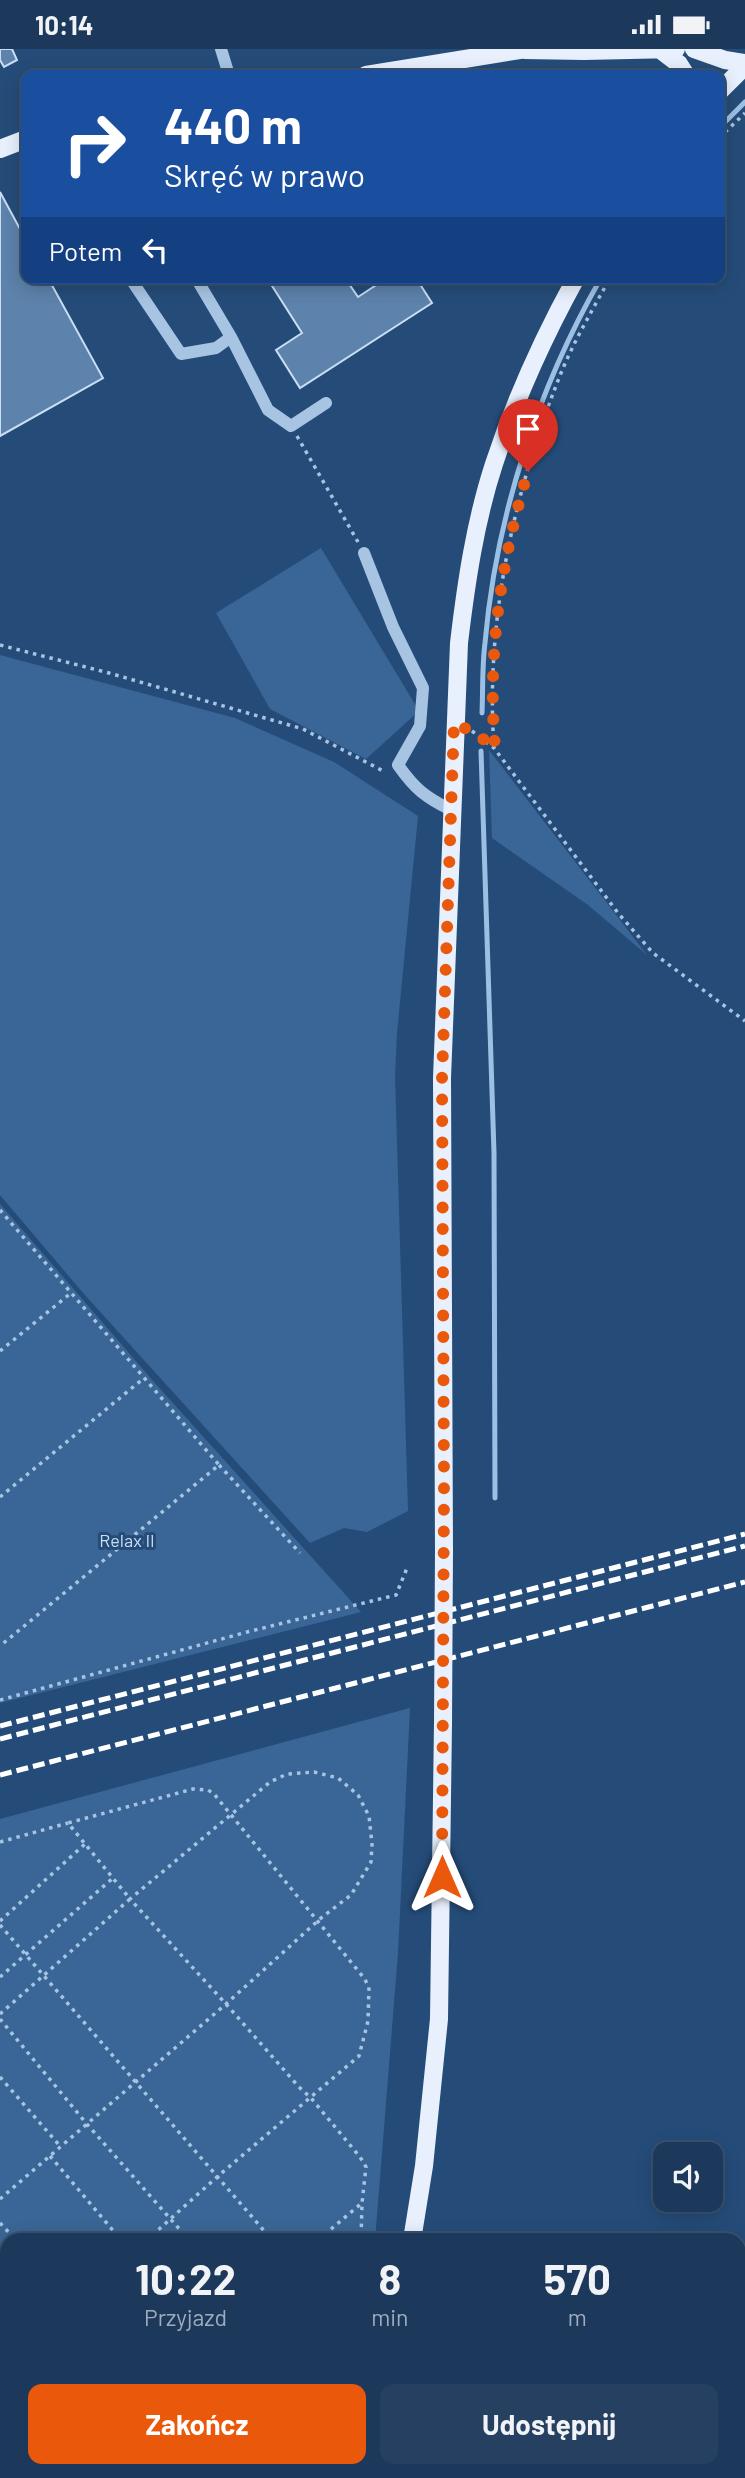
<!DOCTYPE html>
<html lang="pl">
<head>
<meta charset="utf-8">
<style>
	:root { --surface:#1c395b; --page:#254061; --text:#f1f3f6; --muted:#a0acbb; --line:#3a5371; --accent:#ea580c }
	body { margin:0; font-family:Barlow,sans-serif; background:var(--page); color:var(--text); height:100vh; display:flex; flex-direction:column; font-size:26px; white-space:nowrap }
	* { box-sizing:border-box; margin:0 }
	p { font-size:23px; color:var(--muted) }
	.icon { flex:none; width:38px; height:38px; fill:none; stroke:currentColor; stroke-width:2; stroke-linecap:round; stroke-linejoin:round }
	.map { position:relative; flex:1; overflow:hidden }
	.sheet { position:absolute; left:0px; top:2184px; width:746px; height:245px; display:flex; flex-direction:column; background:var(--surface); border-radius:21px 21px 0 0; box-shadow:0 4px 18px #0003,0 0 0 2px var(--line) }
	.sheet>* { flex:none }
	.hud { position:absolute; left:21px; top:21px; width:704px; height:214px; border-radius:14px; box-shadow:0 4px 18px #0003,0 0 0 2px var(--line); background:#1a4fa0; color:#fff; overflow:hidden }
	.controls { position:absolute; left:653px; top:2093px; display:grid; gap:14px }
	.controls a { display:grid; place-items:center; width:70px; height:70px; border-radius:14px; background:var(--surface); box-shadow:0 4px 18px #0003,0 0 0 2px var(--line); font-size:35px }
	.pin { position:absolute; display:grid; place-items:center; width:60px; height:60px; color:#fff; margin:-72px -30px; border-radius:50% 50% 50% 0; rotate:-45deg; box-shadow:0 0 7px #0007 }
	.pin .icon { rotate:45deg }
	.me { position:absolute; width:77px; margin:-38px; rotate:0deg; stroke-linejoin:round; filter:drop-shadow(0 0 5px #0008) }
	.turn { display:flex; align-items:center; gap:24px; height:147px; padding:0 28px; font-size:32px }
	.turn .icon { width:91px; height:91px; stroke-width:2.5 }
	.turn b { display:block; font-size:49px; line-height:60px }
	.then { display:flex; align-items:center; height:66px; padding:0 28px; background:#0003; gap:14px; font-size:26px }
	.eta { display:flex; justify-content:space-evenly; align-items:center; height:119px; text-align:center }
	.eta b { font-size:42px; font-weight:700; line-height:49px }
	.action { display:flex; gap:14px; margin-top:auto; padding:14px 28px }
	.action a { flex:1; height:80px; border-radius:14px; background:var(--accent); color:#fff; font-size:28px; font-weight:700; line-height:80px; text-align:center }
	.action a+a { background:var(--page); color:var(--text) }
	.status { display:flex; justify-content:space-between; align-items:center; height:49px; padding:0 35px; background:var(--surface); direction:ltr }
	.status svg { height:19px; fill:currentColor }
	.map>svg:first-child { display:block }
</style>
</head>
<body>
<div class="status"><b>10:14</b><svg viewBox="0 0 49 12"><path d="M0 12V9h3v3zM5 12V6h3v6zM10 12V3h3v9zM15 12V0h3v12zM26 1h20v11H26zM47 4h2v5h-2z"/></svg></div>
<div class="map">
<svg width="745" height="2429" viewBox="0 0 745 2429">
	<rect width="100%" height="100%" fill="#254c79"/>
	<!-- green -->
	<path fill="#396696" d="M321 499 419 662 366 710 270 660 216 564Z
		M0 606 235 669 334 713 418 767 397 984 395 1027 408 1462 367 1483 344 1479 310 1494 84 1245 0 1146Z
		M489 701 647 906 588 856 492 789Z
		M0 1155 154 1333 361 1563 0 1654Z
		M410 1659 398 1904 375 2191H7V2422H345L344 2429H0V1770Z"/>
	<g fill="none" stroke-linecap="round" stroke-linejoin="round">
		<!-- stream -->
		<path stroke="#9cc0e4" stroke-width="5" d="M719 79 745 53
			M482 664C483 641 482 617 485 594 496 467 538 339 601 229
			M481 702 494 1104 495 1449"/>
	</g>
	<!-- building -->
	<path fill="#5d82ab" stroke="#cadef3" stroke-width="2" d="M0 0H12L17 11 4 18 0 11Z
		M0 143 26 191V229H48L103 329 0 387Z
		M267 229H345L358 248 387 229H416L432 254 300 339 276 301 302 284Z"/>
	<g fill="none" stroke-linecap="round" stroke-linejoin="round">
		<!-- path -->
		<path stroke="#a7c4e3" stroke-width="3.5" stroke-dasharray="3.5 5" stroke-linecap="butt" d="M719 89 745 64
			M297 387 358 493
			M0 596 109 624 303 680 385 723
			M472 682 494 699 618 864 653 904 745 972
			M494 699C485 572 514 442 561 324 574 292 593 260 610 229
			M0 1161 219 1416 0 1597
			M0 1302 71 1244
			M219 1416 300 1504
			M0 1448 144 1329
			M0 1651 247 1583 396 1546 407 1519
			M0 1793 68 1774
			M0 1872 85 1795
			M0 1876 272 2191
			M0 1928 113 1829
			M0 1965 130 1850 68 1774 193 1740 208 1741 214 1745 364 1929 369 1938 368 1972 359 2007 217 2128 147 2191
			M0 1970 86 2074 189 2191
			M0 2028 60 2097
			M50 2107 121 2191
			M0 2150 226 1955 321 1869 351 1846 371 1813 372 1795 369 1767 358 1746 338 1729 314 1723 287 1725 270 1733 130 1850 226 1955 299 2038 311 2049 360 2108 366 2118 362 2154 361 2191
			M0 2174 16 2191
			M318 2191 362 2154
			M0 2321 7 2314
			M217 2422 223 2429
			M319 2422 321 2429
			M43 2429 52 2422
			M244 2429 253 2422"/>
		<!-- minor -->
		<path stroke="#a7c4e3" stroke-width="12" d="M221 0 229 26
			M130 229 181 305 216 299 231 288 268 361 291 377 326 354
			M196 229 231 288
			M364 504 393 578 423 639 420 677 398 716C415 740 425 748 451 761"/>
		<!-- major -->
		<path stroke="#e7f0fc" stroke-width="18" d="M694 0 725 11 745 14
			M524 1 584 2 676 0
			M662 2 679 15 686 26
			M366 26 526 0
			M719 43 745 17
			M0 100 26 90
			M444 1501 442 1029 459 594C466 535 475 473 494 415 515 351 543 289 576 229
			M412 2191 424 2117 439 1970 443 1674
			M372 2429 374 2422"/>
		<!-- rail -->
		<path stroke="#fff" stroke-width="5" stroke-dasharray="12 5" stroke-linecap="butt" d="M0 1677 745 1485
			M0 1690 745 1497
			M0 1726 745 1533"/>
		<!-- major-bridge -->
		<path stroke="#e7f0fc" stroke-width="18" d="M443 1674 444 1501"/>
	</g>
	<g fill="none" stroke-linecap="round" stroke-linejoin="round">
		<!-- route -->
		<path stroke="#ea580c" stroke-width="12" stroke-dasharray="0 21.6" d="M442 1828 444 1434 442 1030 454 674 475 684 495 699C487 605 501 513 528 422"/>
	</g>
	<g text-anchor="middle" stroke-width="6" stroke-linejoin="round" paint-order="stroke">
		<!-- park labels -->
		<g font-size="18" fill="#cadef3" stroke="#254c79">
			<text x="127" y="1498">Relax II</text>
		</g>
	</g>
</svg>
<div class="controls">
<a><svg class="icon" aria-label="sound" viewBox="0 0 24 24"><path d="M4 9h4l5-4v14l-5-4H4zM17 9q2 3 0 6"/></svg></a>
</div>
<div class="pin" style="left:528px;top:422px;background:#d93025"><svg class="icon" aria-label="arrive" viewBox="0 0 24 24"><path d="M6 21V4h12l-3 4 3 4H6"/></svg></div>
<svg class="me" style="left:442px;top:1828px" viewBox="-20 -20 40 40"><path d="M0-17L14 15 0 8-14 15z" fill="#ea580c" stroke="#fff" stroke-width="4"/></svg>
<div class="hud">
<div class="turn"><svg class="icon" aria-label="right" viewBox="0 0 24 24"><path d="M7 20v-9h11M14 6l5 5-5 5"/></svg><div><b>440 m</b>Skręć w prawo</div></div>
<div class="then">Potem<svg class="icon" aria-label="left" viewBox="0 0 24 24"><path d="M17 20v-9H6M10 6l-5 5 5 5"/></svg></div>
</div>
<section class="sheet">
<div class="eta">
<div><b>10:22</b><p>Przyjazd</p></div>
<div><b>8</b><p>min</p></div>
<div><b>570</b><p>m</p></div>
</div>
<div class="action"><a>Zakończ</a><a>Udostępnij</a></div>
</section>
</div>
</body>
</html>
